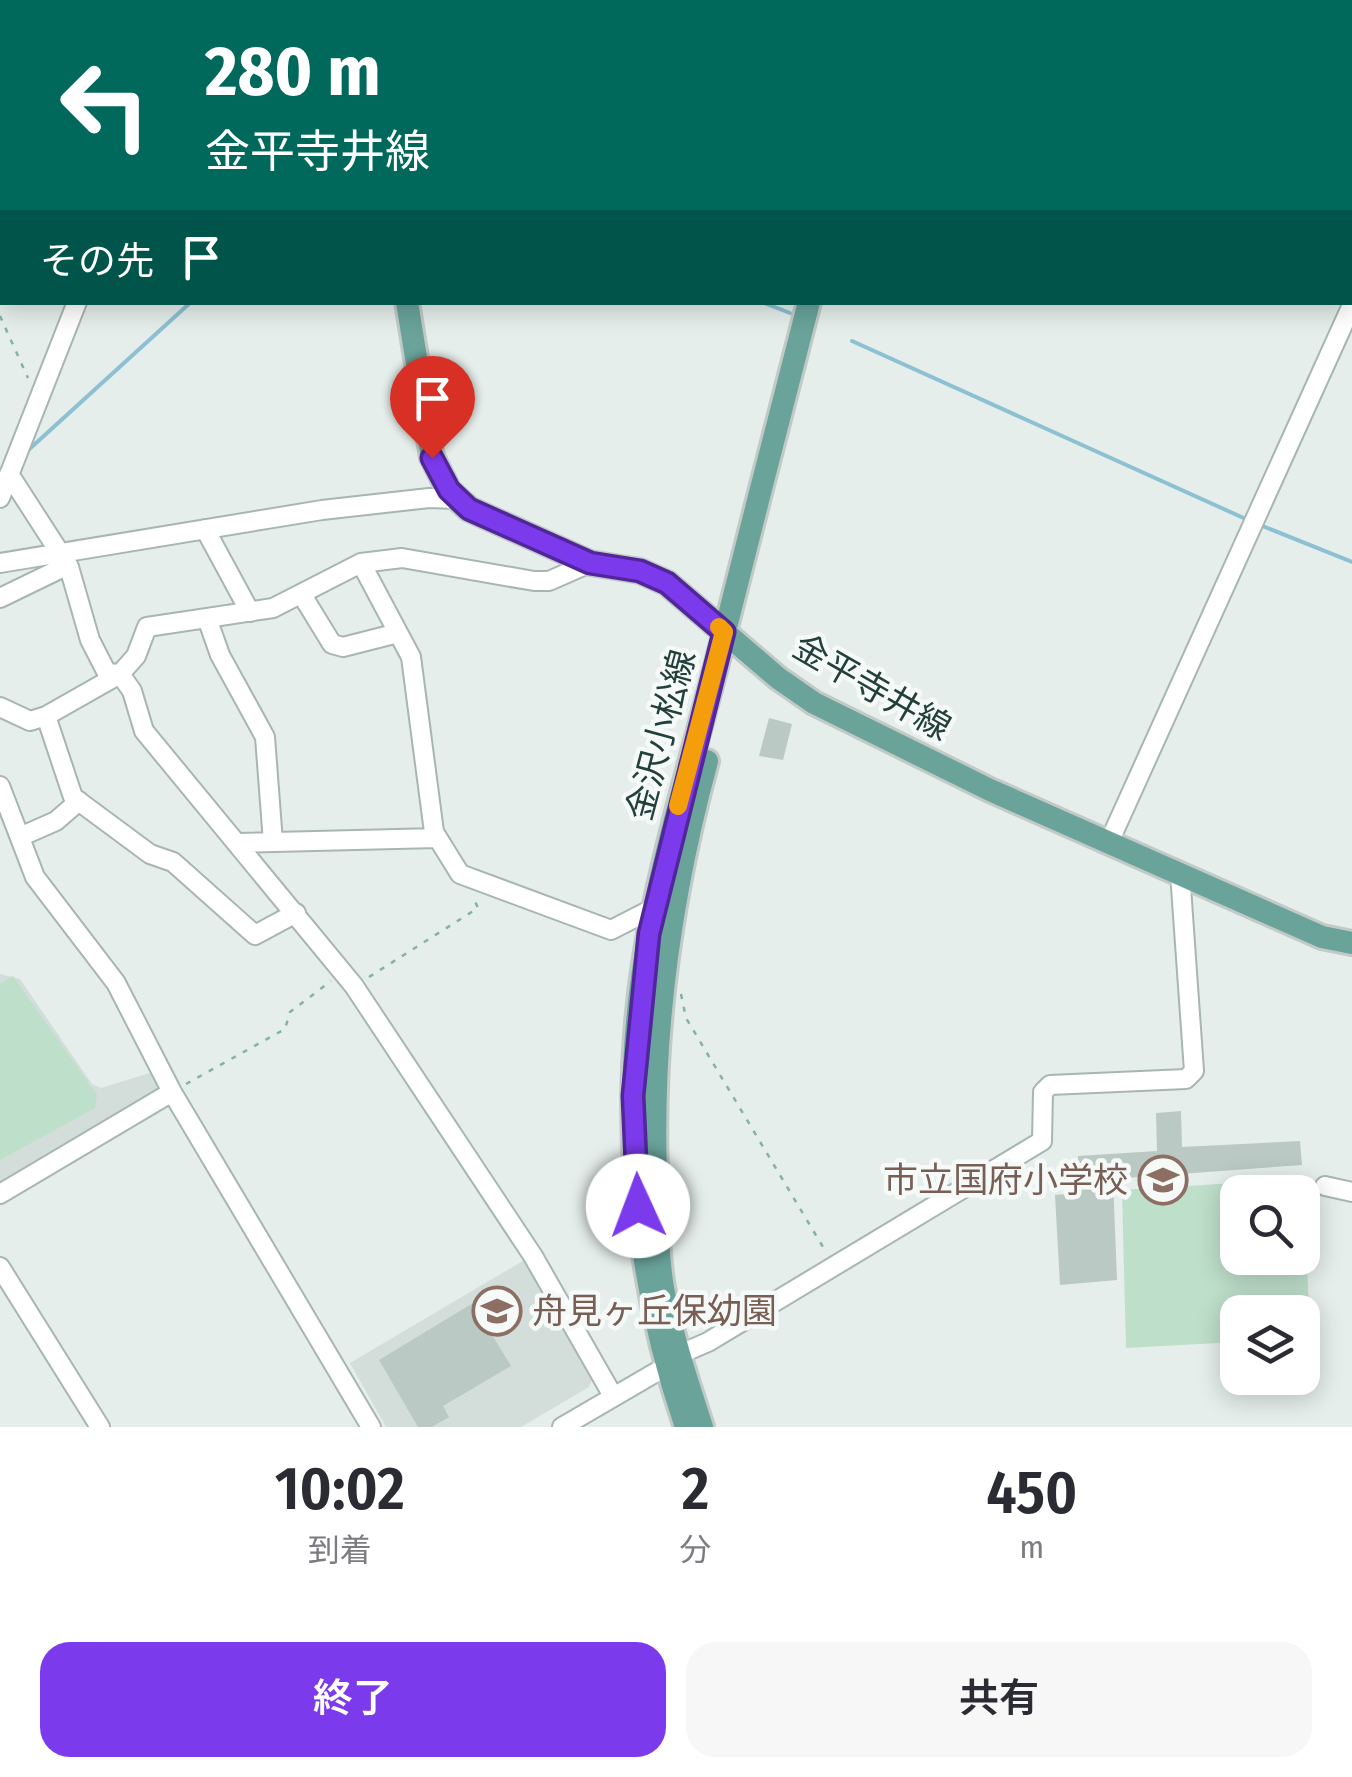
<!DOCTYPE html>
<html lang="ja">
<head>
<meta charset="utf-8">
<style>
	:root { --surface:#fff; --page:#f7f7f7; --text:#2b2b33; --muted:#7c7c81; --accent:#7c3aed }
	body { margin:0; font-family:"Fira Sans Condensed","Noto Sans JP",sans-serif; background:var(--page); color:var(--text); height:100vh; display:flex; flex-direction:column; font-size:38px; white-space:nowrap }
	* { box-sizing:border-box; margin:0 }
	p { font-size:32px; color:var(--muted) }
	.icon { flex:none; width:55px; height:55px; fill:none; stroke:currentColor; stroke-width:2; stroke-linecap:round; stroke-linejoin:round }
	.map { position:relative; height:1427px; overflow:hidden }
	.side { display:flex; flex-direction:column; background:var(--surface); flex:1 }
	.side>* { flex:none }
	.banner { position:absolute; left:0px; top:0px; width:1352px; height:305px; box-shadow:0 5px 25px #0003; background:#00695c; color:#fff; overflow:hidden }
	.buttons { position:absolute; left:1220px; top:1175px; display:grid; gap:20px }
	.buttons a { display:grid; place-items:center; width:100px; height:100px; border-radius:20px; background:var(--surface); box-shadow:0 5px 25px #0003; font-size:50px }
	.pin { position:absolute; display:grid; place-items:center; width:85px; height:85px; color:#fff; margin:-102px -42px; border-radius:50% 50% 50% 0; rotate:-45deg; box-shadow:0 0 10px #0007 }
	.pin .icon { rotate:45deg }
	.me { position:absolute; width:110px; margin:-55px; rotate:358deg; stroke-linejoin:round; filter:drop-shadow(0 0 8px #0008) }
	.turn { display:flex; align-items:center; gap:35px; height:210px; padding:0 40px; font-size:45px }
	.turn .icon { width:130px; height:130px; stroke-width:2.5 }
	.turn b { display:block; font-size:70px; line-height:85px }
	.then { display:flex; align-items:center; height:95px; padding:0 40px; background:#0003; gap:20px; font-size:38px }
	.eta { display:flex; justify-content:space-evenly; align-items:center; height:170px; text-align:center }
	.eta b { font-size:60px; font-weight:600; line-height:70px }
	.primary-button { display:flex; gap:20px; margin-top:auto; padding:20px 40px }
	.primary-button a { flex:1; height:115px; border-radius:30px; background:var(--accent); color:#fff; font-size:40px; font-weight:600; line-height:115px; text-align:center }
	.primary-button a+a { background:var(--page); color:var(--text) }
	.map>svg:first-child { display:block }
</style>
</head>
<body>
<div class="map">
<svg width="1352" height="1427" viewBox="0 0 1352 1427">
	<rect width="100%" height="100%" fill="#e5eeeb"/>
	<!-- built -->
	<path fill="#d3deda" d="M0 974 20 979 92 1084 101 1088 156 1071 166 1091 0 1191Z
		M526 1259 594 1375 589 1387 521 1427H386L350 1363Z"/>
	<!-- green -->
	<path fill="#bedfca" d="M1146 0H1350L1352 167 1350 2Z
		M13 976 97 1095 95 1108 0 1160V984Z
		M1301 1179 1302 1192H1238V1258H1302L1303 1200 1309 1305 1302 1312H1238L1237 1342 1126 1348 1122 1190Z"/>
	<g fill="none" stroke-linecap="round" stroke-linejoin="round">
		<!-- stream -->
		<path stroke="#8dc0d2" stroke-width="4" d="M762 302 790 313
			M852 341 1248 520
			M24 454 191 302
			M1260 525 1352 562"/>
	</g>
	<!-- building -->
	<path fill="#bac9c4" d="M769 718 792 724 783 760 759 756Z
		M1181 1111 1182 1147 1300 1141 1302 1165 1113 1179 1117 1280 1060 1285 1055 1195 1079 1193 1078 1156 1157 1151 1156 1113Z
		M483 1297 497 1319 486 1325 511 1366 443 1406 449 1417 432 1427H418L379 1360Z"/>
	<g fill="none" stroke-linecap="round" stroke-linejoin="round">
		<!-- minor casing -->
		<g stroke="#a7b6b3" stroke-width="22">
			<path id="minor" d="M997 0 999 2
				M198 2 199 0
				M1350 233 1352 230
				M9 474 69 567 90 640 107 673 120 674 132 691 144 731 354 986 533 1256 613 1396
				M0 498 77 302
				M205 529 250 612
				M0 563 322 510 429 498 456 499
				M361 563 411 657 434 832 460 874 611 930 656 907
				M302 595 332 644 343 647 398 633
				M0 598 68 565
				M207 618 220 655 265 737 273 842
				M0 707 30 721 46 716 120 674 136 656 147 627 273 608 361 563 402 558 534 581H549L590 563
				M46 716 73 797 150 854 173 862 255 935 296 913
				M0 786 35 877 116 983 172 1092 371 1427
				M22 836 56 821 79 801
				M1110 840 1352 305
				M239 843 437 838
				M1325 1186 1352 1192
				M0 1194 172 1092
				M0 1267 100 1427
				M678 1355 708 1342 1042 1141 1043 1092 1050 1085 1186 1079 1194 1071 1180 873
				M562 1427 665 1367"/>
		</g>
		<!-- major casing -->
		<g stroke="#c2cac8" stroke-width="28">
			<path id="major" d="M316 0 317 2
				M884 2 885 0
				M901 2 902 0
				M407 302 432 457 449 491 469 509 590 563 640 571 667 583 778 678 814 703 990 790 1322 937 1352 943
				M686 1427C632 1270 619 1098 649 934 667 840 695 748 719 655 749 537 778 420 809 302
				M702 1427C687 1381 672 1336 663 1288 657 1251 657 1212 656 1174 651 1033 670 897 707 761"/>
		</g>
		<!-- path -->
		<path stroke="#85b1a8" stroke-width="2.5" stroke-dasharray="5 8" stroke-linecap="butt" d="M679 0 685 2
			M469 2 470 0
			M0 316 28 378
			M369 977 478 908 473 897
			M681 994 686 1018 826 1252
			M186 1084 285 1029 290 1012 331 981"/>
		<!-- minor -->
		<use href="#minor" stroke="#fff" stroke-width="18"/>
		<!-- major -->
		<use href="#major" stroke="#69a39a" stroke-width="22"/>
	</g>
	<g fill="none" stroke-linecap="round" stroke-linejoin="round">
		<!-- route casing -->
		<g stroke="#51269a" stroke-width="25">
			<path id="route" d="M432 458 449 490 469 509 590 563 640 571 667 583 724 632 649 934 633 1096 638 1206"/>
		</g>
		<!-- route -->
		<use href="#route" stroke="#7c3aed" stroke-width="18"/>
		<!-- slow -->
		<path stroke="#f59e0b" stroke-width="18" d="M678 806 724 632 719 627"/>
	</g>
	<!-- icons -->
	<defs>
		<g id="school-ring" transform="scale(2.5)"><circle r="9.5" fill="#f5faf8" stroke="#8d6e63" stroke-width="1.5"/><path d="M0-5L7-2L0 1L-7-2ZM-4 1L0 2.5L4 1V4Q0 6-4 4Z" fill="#8d6e63"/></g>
	</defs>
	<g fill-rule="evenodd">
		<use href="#school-ring" x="1163" y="1180"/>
		<use href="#school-ring" x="497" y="1311"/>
	</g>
	<g text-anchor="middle" stroke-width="9" stroke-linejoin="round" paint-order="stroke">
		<!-- street labels -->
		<g font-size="35" fill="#24403b" stroke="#f5faf8">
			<text transform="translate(872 687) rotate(30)" y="12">金平寺井線</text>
			<text transform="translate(661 735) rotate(-75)" y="12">金沢小松線</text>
		</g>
		<!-- education labels -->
		<g font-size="35" fill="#785e54" stroke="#f5faf8" text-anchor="end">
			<text x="1128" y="1192">市立国府小学校</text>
			<text x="532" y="1323" text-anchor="start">舟見ヶ丘保幼園</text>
		</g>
	</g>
</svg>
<div class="buttons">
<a><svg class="icon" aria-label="search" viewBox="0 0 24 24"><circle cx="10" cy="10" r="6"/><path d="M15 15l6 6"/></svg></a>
<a><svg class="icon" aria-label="layers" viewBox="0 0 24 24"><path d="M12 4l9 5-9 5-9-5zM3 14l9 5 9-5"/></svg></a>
</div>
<div class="pin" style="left:432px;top:458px;background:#d93025"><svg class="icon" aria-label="arrive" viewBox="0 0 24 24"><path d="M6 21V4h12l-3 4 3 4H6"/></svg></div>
<svg class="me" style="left:638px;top:1206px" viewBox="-20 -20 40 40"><circle r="19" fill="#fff"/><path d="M0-13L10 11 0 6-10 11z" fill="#7c3aed"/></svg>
<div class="banner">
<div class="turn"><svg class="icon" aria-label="left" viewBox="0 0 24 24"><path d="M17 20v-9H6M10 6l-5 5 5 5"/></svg><div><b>280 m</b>金平寺井線</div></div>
<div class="then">その先<svg class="icon" aria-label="arrive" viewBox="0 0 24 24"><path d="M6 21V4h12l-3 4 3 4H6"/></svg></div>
</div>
</div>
<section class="side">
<div class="eta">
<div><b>10:02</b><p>到着</p></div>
<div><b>2</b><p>分</p></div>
<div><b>450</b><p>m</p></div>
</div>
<div class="primary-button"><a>終了</a><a>共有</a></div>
</section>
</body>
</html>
